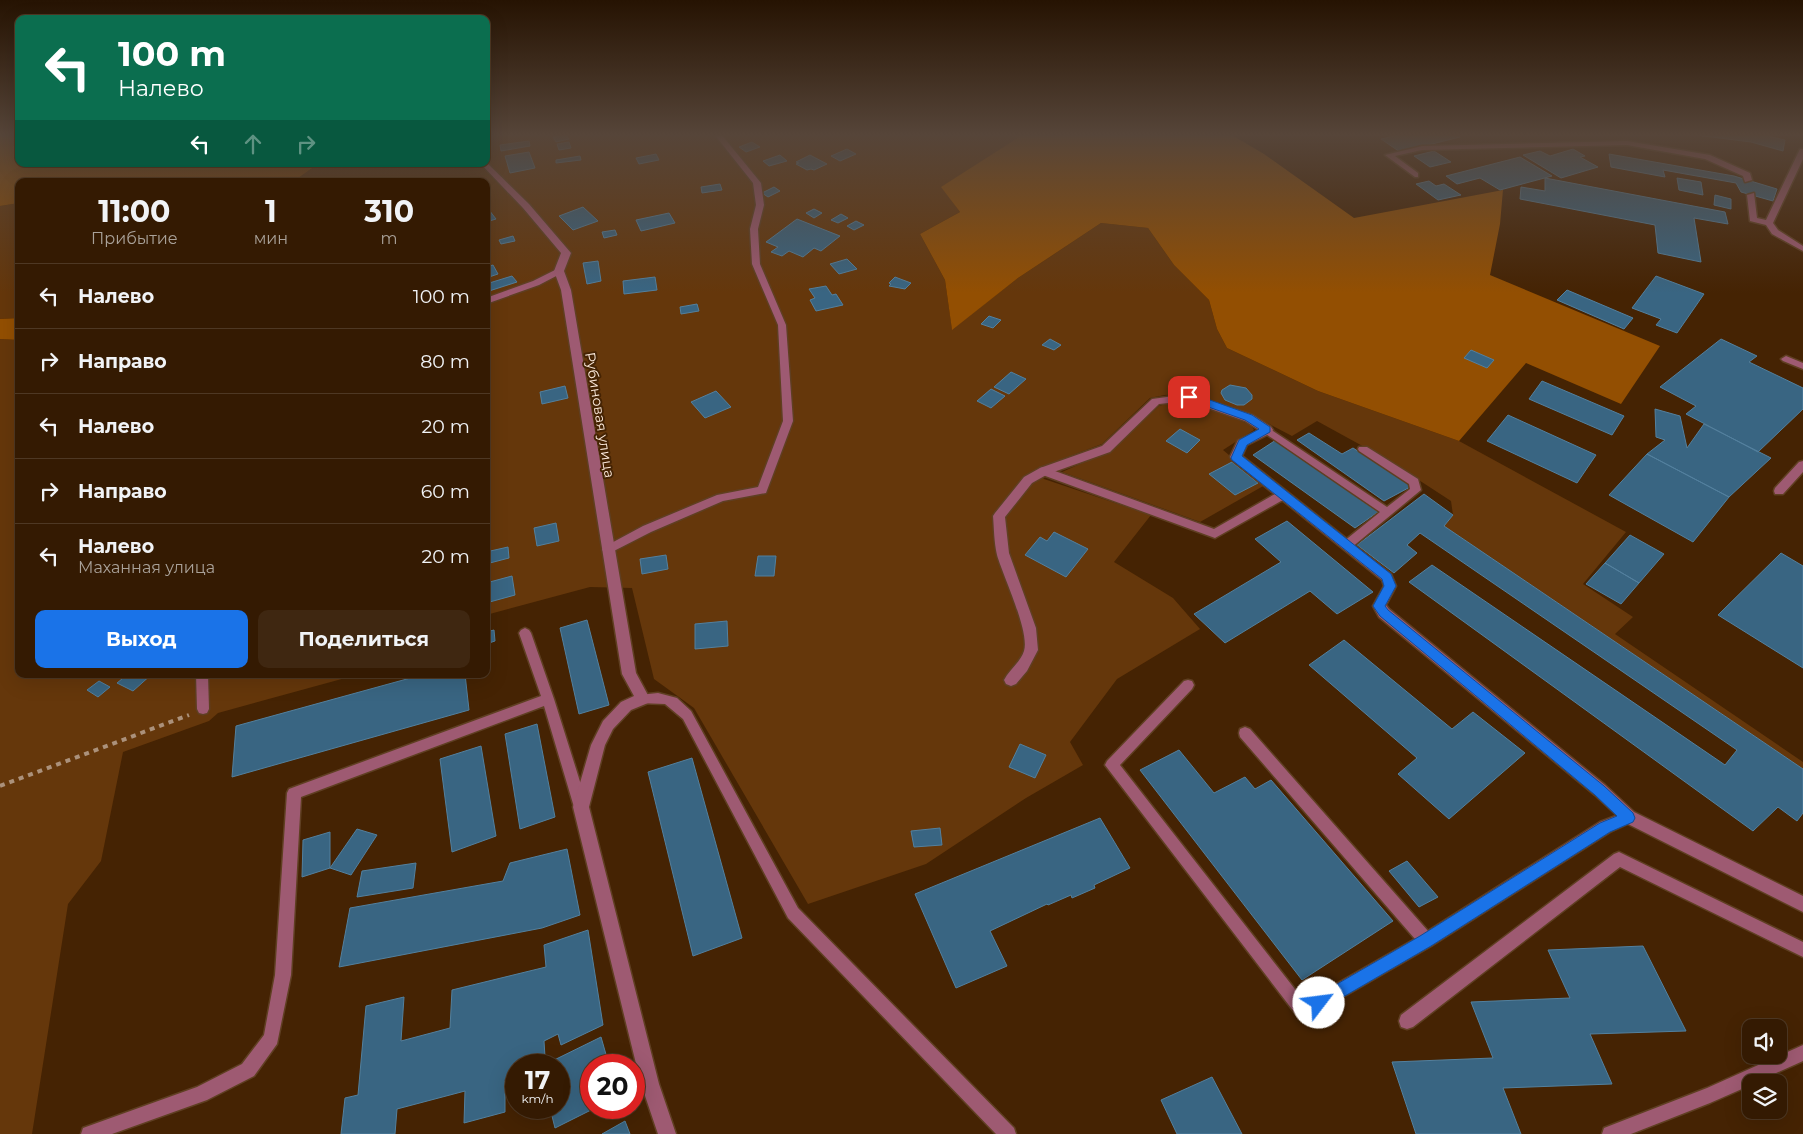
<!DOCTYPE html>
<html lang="ru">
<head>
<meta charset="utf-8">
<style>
	:root { --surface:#341a02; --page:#3f2711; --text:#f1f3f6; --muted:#a9a199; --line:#4e3824; --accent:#1a73e8 }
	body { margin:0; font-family:Montserrat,sans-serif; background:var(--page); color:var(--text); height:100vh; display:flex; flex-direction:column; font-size:19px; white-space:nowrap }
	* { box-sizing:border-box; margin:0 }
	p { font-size:16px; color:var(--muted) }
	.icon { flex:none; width:28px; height:28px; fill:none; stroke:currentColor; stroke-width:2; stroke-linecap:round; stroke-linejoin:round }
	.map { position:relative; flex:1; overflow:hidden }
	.drawer { position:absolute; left:15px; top:178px; width:475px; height:500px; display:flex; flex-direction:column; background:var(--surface); border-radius:10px; box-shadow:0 5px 20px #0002,0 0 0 1px var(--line) }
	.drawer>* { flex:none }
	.top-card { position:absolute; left:15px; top:15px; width:475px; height:152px; border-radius:10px; box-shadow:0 5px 20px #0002,0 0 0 1px var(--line); background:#0b6e4f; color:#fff; overflow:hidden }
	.controls { position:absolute; left:1742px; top:1019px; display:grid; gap:10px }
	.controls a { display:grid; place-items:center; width:45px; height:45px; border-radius:10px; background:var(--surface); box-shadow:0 5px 20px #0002,0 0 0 1px var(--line); font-size:25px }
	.speed { position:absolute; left:505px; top:1054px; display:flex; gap:10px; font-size:25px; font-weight:700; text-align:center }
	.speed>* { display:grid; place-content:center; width:65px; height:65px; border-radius:50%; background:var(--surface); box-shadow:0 5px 20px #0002,0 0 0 1px var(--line); line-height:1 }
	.speed small { font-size:12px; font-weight:400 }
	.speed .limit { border:8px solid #d22; background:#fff; color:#111 }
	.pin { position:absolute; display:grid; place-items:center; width:42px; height:42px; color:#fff; margin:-21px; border-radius:10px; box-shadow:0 2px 8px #0006 }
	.me { position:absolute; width:55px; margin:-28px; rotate:60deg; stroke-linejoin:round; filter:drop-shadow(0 0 4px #0008) }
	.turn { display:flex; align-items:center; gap:18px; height:105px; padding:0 20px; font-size:22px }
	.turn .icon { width:65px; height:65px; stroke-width:2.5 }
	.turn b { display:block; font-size:35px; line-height:42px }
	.lanes { display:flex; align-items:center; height:48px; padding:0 20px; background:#0003; justify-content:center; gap:25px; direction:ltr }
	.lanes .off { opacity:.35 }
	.eta { display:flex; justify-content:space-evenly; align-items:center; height:85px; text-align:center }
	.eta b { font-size:30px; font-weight:700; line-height:35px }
	.action { display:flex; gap:10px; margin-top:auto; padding:10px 20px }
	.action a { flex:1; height:58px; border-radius:10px; background:var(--accent); color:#fff; font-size:20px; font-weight:700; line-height:58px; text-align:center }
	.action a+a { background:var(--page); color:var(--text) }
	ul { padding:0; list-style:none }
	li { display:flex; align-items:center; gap:15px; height:65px; padding:0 20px; border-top:1px solid var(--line) }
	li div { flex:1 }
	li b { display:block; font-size:19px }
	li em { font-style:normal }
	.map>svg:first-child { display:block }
</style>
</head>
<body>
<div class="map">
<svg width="1803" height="1134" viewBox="0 0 1803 1134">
	<rect width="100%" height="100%" fill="#452303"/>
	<!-- green -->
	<path fill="#65370b" d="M486 134H998L1020 137 942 187 960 212 920 234 945 280 952 329 1018 278 1101 223 1148 228 1174 265 1209 300 1217 329 1227 348 1318 391 1459 441 1626 532 1583 584 1633 617 1615 634 1803 762V769L1444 526 1453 515 1451 501 1388 460 1317 421 1292 436 1250 414 1186 394 1165 395 1150 398 1102 444 1036 469 1044 479 1151 515 1114 562 1173 598 1200 629 1117 679 1070 742 1083 765 1026 798 926 864 808 904 694 708 654 679 632 588 590 587 486 615V181H294L318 164H486Z
		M19 203V318L0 319V206Z
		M0 339 19 340V674H360L218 713 209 721 123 752 101 861 68 904 32 1134H0Z
		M1176 401H1192L1251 425 1254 430 1223 450 1265 485 1200 522 1062 472 1111 450 1159 406Z"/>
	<!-- forest -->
	<path fill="#934f02" d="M0 134H19V164H318L294 181H19V203L0 206Z
		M998 134H1230L1264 154 1354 218 1503 190 1500 224 1490 275 1660 346 1621 404 1526 363 1459 441 1318 391 1227 348 1217 329 1209 300 1174 265 1148 228 1101 223 1018 278 952 330 945 280 920 234 960 212 941 187 1019 137Z
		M19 318V340L0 339V319Z"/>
	<!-- building -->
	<path fill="#396582" stroke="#53809e" d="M1403 134H1455L1460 137 1400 152 1381 139Z
		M1533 134H1759L1785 140 1783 151 1751 142 1688 134Z
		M566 135 569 139 556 142 553 137Z
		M529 141 530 146 501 151 500 145Z
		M569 142 571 148 559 150 557 144Z
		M752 142 760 147 746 152 739 147Z
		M847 149 856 154 840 161 831 156Z
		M1573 149 1585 156 1580 157 1598 167 1561 178 1523 155 1540 151 1550 156Z
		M1434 151 1451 162 1430 167 1414 156Z
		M529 152 535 168 510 173 505 156Z
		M656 154 659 160 639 164 636 158Z
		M1609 154 1734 176 1777 189 1773 201 1741 192 1736 183 1663 170 1665 177 1611 167Z
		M780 155 787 161 769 166 763 161Z
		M810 155 827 164 814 170 811 169 807 170 796 164 799 163 796 162Z
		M580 156 581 160 556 163V160Z
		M1520 157 1552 176 1500 190 1480 178 1457 184 1446 176Z
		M1545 178 1725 212 1728 224 1694 218 1701 262 1658 253 1655 225 1520 199 1521 187 1545 191Z
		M1677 178 1701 182 1703 195 1679 190Z
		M1429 181 1436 186 1444 184 1461 195 1438 200 1416 184Z
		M720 184 722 190 702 193 701 187Z
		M774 187 780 191 768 197 762 193Z
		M1715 195 1731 199V209L1714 205Z
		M486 206 496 219 486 222Z
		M583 207 598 221 573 230 559 216Z
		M814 209 822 213 814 218 806 213Z
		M669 213 675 223 641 231 636 220Z
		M841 214 848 218 838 223 831 220Z
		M797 219 840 236 821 251 814 248 803 257 789 251 782 256 771 252 778 247 766 242Z
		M856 221 864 225 854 230 847 226Z
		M615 230 617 235 604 238 602 232Z
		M513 236 515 241 501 244 499 240Z
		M847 259 857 269 839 274 830 264Z
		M598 261 601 281 587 284 583 263Z
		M493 265 498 274 486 278V267Z
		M512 276 517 282 486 292V284Z
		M1656 276 1704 294 1677 333 1656 325 1661 319 1632 308Z
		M655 277 657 290 624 294 623 281Z
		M895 277 911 283 905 289 889 286 891 284 889 283Z
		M826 286 832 295 836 294 843 305 816 311 810 300 815 298 809 289Z
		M1567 290 1633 318 1624 329 1557 300Z
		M697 304 699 311 681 314 680 307Z
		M989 316 1001 320 993 328 981 324Z
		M1050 339 1061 345 1054 350 1042 345Z
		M1721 339 1757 356 1749 362 1803 388V409L1758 452 1686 414 1696 406 1660 387Z
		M1471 350 1494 360 1487 368 1464 358Z
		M1011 372 1026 379 1009 394 994 387Z
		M1542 381 1624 416 1612 435 1529 399Z
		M1230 385 1246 388 1252 395V399L1244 405H1237L1225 400 1221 393 1222 390Z
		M565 386 568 398 542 404 540 392Z
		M991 389 1005 396 991 408 977 401Z
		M716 391 731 407 705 418 691 402Z
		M1655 409 1680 416 1687 448 1704 424 1771 458 1729 497 1647 454 1665 440 1656 437Z
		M1508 415 1596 455 1577 483 1487 441Z
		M1180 429 1200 440 1187 453 1166 441Z
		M1309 433 1342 454 1353 448 1412 486 1384 501 1297 440Z
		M1276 440 1378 512 1355 528 1253 455Z
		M1647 454 1729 497 1693 542 1609 495Z
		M1232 462 1258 483 1235 495 1209 474Z
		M1424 494 1453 515 1444 526 1803 769V813L1797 821 1778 807 1753 831 1409 582 1432 565 1725 765 1737 750 1420 533 1407 545 1417 553 1394 573 1357 545Z
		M1287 521 1373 592 1337 614 1310 591 1225 643 1194 614 1281 562 1255 539Z
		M556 523 559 541 537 546 534 528Z
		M1054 532 1088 549 1066 577 1025 555 1040 537 1047 541Z
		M1630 535 1664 554 1639 583 1605 563Z
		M508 547 509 558 486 564V552Z
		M1781 553 1803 566V668L1718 615Z
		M666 555 668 569 642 574 640 559Z
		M758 556H776L774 576H755Z
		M1605 563 1639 583 1621 604 1586 584Z
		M512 576 515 595 486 603V583Z
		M587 620 609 705 579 714 560 628Z
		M727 621 728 646 695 649V624Z
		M494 630 495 641 486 644V632Z
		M1344 640 1452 729 1473 712 1525 753 1449 819 1398 774 1417 758 1309 665Z
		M128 674H152L133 691 117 683Z
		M425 674H465L469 710 232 777 236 726Z
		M99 681 110 687 98 697 87 690Z
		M537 724 555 817 520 829 505 734Z
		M1020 744 1046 755 1035 778 1009 767Z
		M481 746 496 836 452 852 440 759Z
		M1179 750 1214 793 1245 777 1255 789 1271 780 1393 921 1302 980 1140 770Z
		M692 758 742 938 693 956 648 772Z
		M1100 818 1130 868 1094 885 1095 888 1072 898 1071 895 1048 905 1047 904 990 931 1007 966 956 988 915 894Z
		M940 828 942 845 914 847 911 831Z
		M357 829 377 835 351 875 330 868Z
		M330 832V868L302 877 303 840Z
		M567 849 580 915 542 928 339 967 350 908 503 881 510 863Z
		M1407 861 1438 897 1419 907 1389 871Z
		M416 863 413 888 357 897 362 871Z
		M588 930 603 1025 561 1045 558 1034 544 1041 545 1057 529 1061V1065H516V1078L505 1081V1112L464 1123 465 1091 397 1109 395 1134H341L345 1098 358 1095 366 1006 404 997 401 1041 450 1028 452 990 546 967 544 945Z
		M1643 946 1686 1031 1590 1034 1612 1084 1503 1088 1521 1134H1416L1392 1062 1493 1058 1471 1002 1570 998 1548 950Z
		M601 1037 609 1065H591V1108H595L555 1128 550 1108H559V1065H544Z
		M1212 1077 1242 1134H1177L1161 1100Z
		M625 1121 630 1134H602Z"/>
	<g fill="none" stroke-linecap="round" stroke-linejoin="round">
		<!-- lane casing -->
		<g stroke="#5f3f22" stroke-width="3">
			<path id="lane" d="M714 134H721L761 183 764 205 758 229 760 264 786 325 793 421 766 493 723 501 651 532 608 554 602 550 604 547 643 526 717 495 758 487 783 421 778 325 752 264 750 229 756 205 753 183Z
				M1627 141 1710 155 1750 173 1752 180 1745 182 1743 176 1705 159 1627 145 1422 150 1395 156 1418 173V177H1415L1385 155 1422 146Z
				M1800 149H1803V159L1773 223 1778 230 1803 246V251L1772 234 1766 225 1750 221 1747 195 1754 193 1757 218 1766 220Z
				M559 268 562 269V273L539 285 486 304V298L533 281Z
				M1786 356 1803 363V369L1783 361 1781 359Z
				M1267 427 1387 507 1410 489 1409 484 1359 451 1358 449 1359 447H1367L1418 479 1421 490 1351 548H1343L1341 545 1343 542 1380 512 1263 432 1262 430Z
				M1803 461V472L1783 494H1775L1774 491 1775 488 1799 462Z
				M1044 467 1214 529 1275 494 1285 493 1290 497 1289 500 1281 501 1215 538 1040 474 1039 471 1040 468Z
				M525 628 529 630 531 633 554 699 588 807 586 811 581 813 576 811 574 807 544 706 301 797 291 975 277 1044 254 1076 207 1100 112 1134H81L83 1128 197 1087 242 1064 264 1035 275 975 287 793 289 789 541 696 519 633 521 630Z
				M196 674H208L209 709 207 713 203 714 199 713 197 709Z
				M1188 680 1192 681 1194 685 1192 689 1120 765 1305 1002 1415 939 1240 737 1239 733 1240 729 1245 727 1250 729 1428 931 1600 822 1629 811 1634 813 1636 817 1634 821 1610 832 1431 946 1303 1020 1298 1017 1105 765 1107 761 1184 681Z
				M658 693 677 698 691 711 798 908 1014 1128 1016 1134H996L788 918 683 719 665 704 639 703 637 699 639 695Z
				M1619 852 1803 942V957L1620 867 1413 1027 1407 1029 1401 1027 1399 1021 1401 1015 1614 854Z
				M1803 1045V1061L1756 1082H1751V1085L1710 1103 1631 1134H1602L1604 1128 1707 1088Z"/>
		</g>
		<!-- street casing -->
		<g stroke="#5f3f22" stroke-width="3">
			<path id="street" d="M486 162 529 204 571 253 564 271 571 290 636 673 650 699 648 703 631 710 613 729 605 745 589 807 659 1084 676 1134H658L641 1084 573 807 591 745 603 721 621 702 634 696 622 674 561 290 554 271 561 253 523 208 481 164H486Z
				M1189 394 1253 415 1271 427 1273 430 1271 433 1247 445 1242 456 1391 574 1396 586 1386 605 1389 609 1605 785 1634 812 1803 896V912L1624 822 1595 795 1379 617 1373 606 1384 586 1382 580 1232 460 1230 457 1238 440 1259 430 1245 421 1188 401 1159 404 1110 452 1048 474 1032 483 1005 517 1009 553 1036 628 1038 650 1027 671 1016 684 1011 686 1006 684 1004 680C1009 670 1020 663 1024 651 1030 632 1003 576 997 555 994 542 994 528 993 516L995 513 1024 477 1040 468 1102 446 1152 399Z"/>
		</g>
		<!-- path -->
		<path stroke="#ab917b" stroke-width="4" stroke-dasharray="5 5" stroke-linecap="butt" d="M0 786 189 715"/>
		<!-- lane -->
		<use href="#lane" fill="#9e5a72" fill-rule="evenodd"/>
		<!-- street -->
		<use href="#street" fill="#9e5a72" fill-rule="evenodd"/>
	</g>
	<!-- sky -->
	<linearGradient id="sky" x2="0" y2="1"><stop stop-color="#261302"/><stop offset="0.46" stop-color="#564539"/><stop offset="1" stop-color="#564539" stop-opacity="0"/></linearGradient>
	<rect width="1803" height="293" fill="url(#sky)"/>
	<!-- route -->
	<path fill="#1a73e8" stroke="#114b97" d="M1186 394H1193L1252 415 1270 427V432L1247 445 1242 456 1391 574 1396 586 1385 606 1388 610 1604 786 1633 813 1635 818 1633 822 1610 832 1431 946 1319 1011 1313 1009 1311 1003 1313 998 1420 936 1600 823 1617 816 1595 795 1380 616 1373 606 1384 586 1382 579 1232 460 1231 458 1239 440 1259 429 1245 420 1186 399Z"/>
	<g text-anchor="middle" stroke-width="4" stroke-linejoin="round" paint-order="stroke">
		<!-- street labels -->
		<g font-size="14" fill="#feecde" stroke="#452303">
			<text transform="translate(600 415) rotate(81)" y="5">Рубиновая улица</text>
		</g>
	</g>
</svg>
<div class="controls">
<a><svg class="icon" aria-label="sound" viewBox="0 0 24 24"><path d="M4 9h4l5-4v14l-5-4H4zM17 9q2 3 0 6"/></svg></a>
<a><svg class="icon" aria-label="layers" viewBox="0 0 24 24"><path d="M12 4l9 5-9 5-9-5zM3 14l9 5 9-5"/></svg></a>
</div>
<div class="speed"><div>17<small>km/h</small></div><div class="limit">20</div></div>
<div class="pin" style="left:1189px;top:397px;background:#d93025"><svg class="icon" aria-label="arrive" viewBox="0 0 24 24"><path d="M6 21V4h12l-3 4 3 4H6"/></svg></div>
<svg class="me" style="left:1319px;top:1003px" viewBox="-20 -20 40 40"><circle r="19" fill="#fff"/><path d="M0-13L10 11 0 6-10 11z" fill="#1a73e8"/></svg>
<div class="top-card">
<div class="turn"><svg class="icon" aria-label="left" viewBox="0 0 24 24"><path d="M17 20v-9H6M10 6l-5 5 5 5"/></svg><div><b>100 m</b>Налево</div></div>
<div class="lanes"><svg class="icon" aria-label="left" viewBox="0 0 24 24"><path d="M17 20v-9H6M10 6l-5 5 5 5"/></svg><svg class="icon off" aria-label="ahead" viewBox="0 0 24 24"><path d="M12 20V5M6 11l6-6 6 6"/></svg><svg class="icon off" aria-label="right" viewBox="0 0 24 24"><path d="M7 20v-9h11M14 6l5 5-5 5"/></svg></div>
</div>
<section class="drawer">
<div class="eta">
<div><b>11:00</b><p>Прибытие</p></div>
<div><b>1</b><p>мин</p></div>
<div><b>310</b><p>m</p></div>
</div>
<ul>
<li><svg class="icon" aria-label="left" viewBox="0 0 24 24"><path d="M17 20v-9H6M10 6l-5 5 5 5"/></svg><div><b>Налево</b></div><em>100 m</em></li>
<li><svg class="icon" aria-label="right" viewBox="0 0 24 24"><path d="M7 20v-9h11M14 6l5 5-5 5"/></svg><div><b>Направо</b></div><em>80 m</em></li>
<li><svg class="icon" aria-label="left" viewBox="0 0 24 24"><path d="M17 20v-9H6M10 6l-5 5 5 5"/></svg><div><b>Налево</b></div><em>20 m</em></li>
<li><svg class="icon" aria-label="right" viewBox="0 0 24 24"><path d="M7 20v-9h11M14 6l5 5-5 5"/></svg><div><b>Направо</b></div><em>60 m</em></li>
<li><svg class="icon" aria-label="left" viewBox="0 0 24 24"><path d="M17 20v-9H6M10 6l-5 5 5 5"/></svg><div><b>Налево</b><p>Маханная улица</p></div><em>20 m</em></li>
</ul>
<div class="action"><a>Выход</a><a>Поделиться</a></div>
</section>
</div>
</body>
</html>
